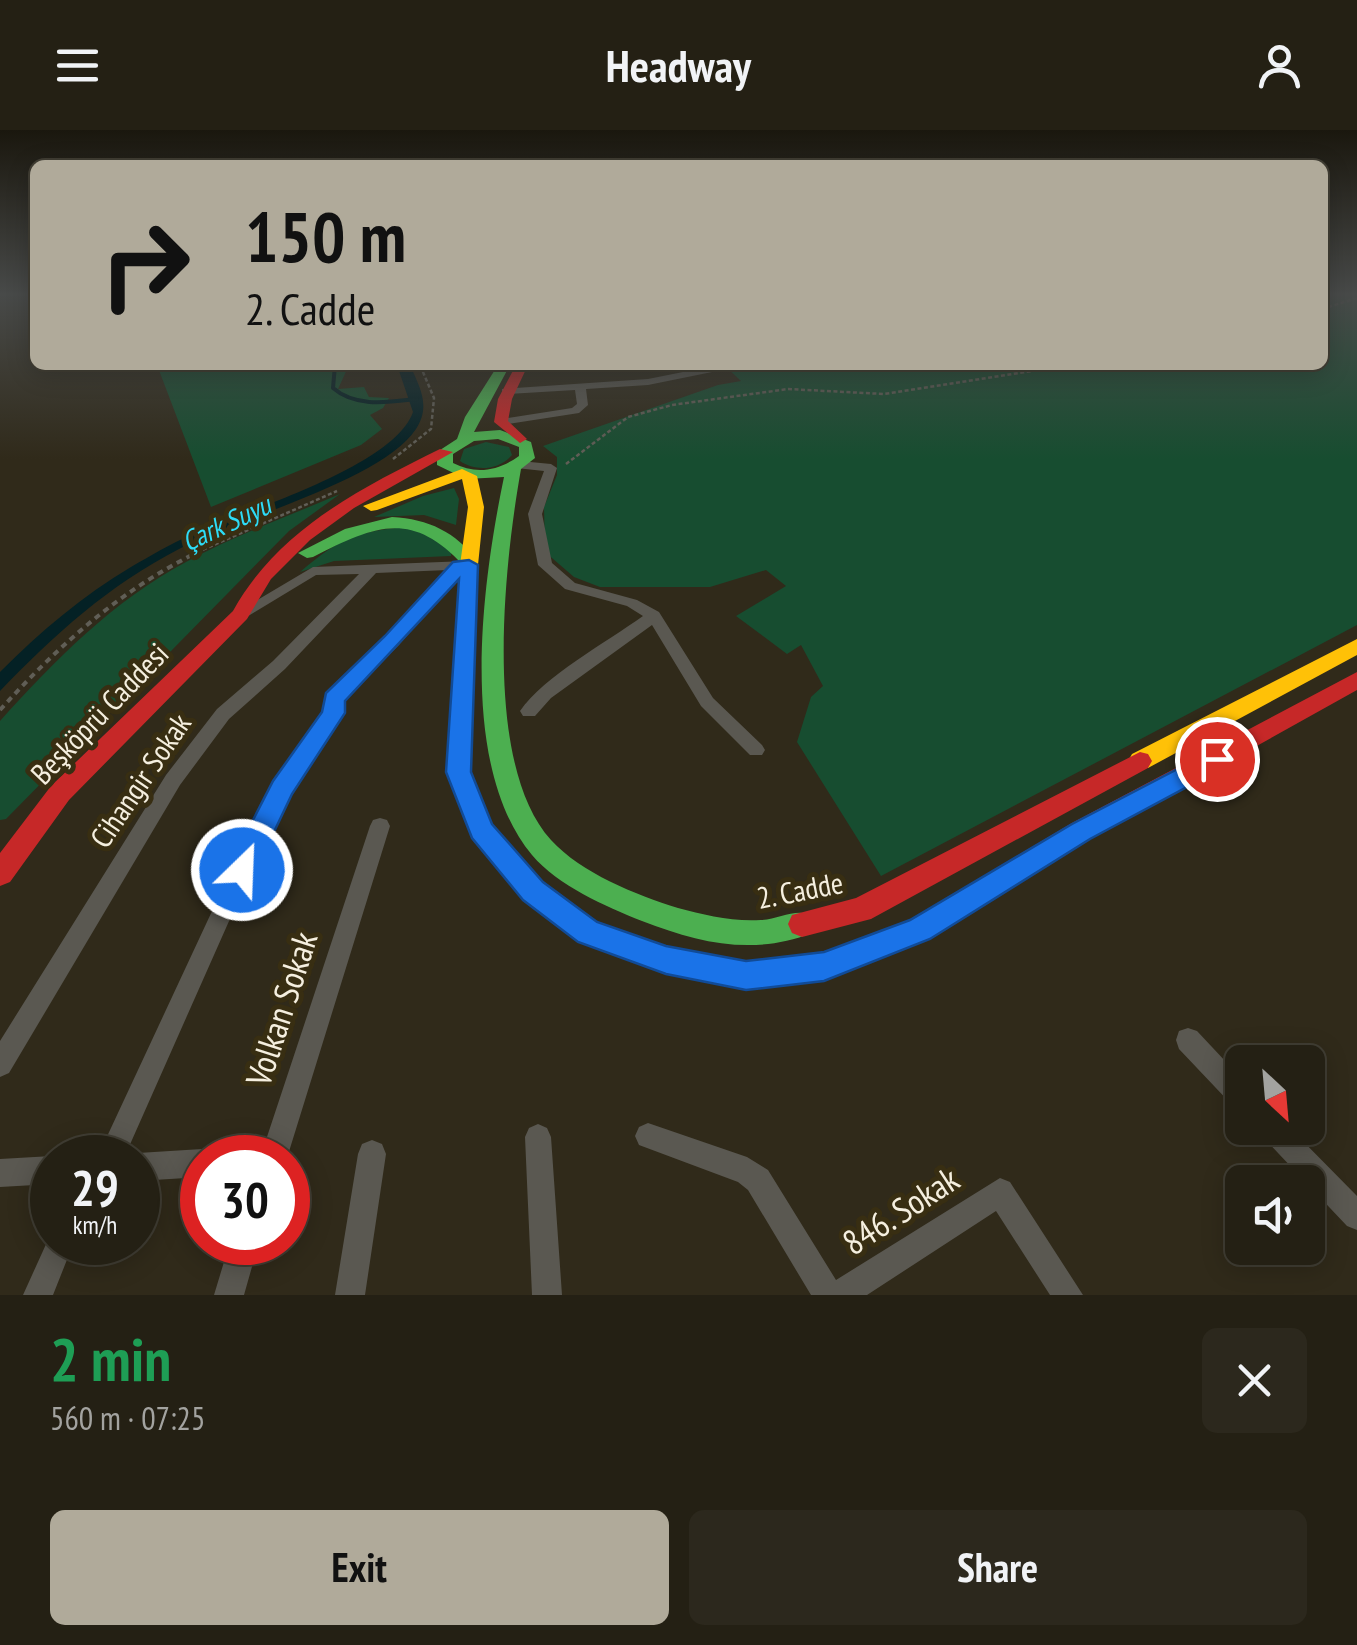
<!DOCTYPE html>
<html lang="en">
<head>
<meta charset="utf-8">
<style>
	:root { --surface:#242014; --page:#2c281d; --text:#f1f3f6; --muted:#a3a3a0; --line:#413e34; --accent:#b0aa9a }
	body { margin:0; font-family:"PT Sans Narrow",sans-serif; background:var(--page); color:var(--text); height:100vh; display:flex; flex-direction:column; font-size:38px; white-space:nowrap }
	* { box-sizing:border-box; margin:0 }
	p { font-size:32px; color:var(--muted) }
	.icon { flex:none; width:55px; height:55px; fill:none; stroke:currentColor; stroke-width:2; stroke-linecap:round; stroke-linejoin:round }
	.map { position:relative; height:1165px; overflow:hidden }
	.side { display:flex; flex-direction:column; background:var(--surface); flex:1 }
	.side>* { flex:none }
	.hud { position:absolute; left:30px; top:30px; width:1298px; height:210px; border-radius:15px; box-shadow:0 5px 25px #0003,0 0 0 2px var(--line); background:#b0aa9a; color:#111; overflow:hidden }
	.needle { width:65px; rotate:154deg }
	.fabs { position:absolute; left:1225px; top:915px; display:grid; gap:20px }
	.fabs a { display:grid; place-items:center; width:100px; height:100px; border-radius:15px; background:var(--surface); box-shadow:0 5px 25px #0003,0 0 0 2px var(--line); font-size:50px }
	.speed { position:absolute; left:30px; top:1005px; display:flex; gap:20px; font-size:50px; font-weight:700; text-align:center }
	.speed>* { display:grid; place-content:center; width:130px; height:130px; border-radius:50%; background:var(--surface); box-shadow:0 5px 25px #0003,0 0 0 2px var(--line); line-height:1 }
	.speed small { font-size:25px; font-weight:400 }
	.speed .limit { border:15px solid #d22; background:#fff; color:#111 }
	.pin { position:absolute; display:grid; place-items:center; width:85px; height:85px; color:#fff; margin:-42px; border:5px solid #fff; border-radius:50%; box-shadow:0 2px 10px #0007 }
	.me { position:absolute; width:110px; margin:-55px; rotate:24deg; stroke-linejoin:round; filter:drop-shadow(0 0 8px #0008) }
	.turn { display:flex; align-items:center; gap:35px; height:210px; padding:0 50px; font-size:45px }
	.turn .icon { width:130px; height:130px; stroke-width:2.5 }
	.turn b { display:block; font-size:70px; line-height:85px }
	.round { display:grid; place-items:center; flex:none; width:105px; height:105px; border-radius:15px; background:var(--page) }
	.head { display:flex; align-items:center; justify-content:space-between; height:170px; padding:0 50px }
	h1 { font-size:60px; font-weight:700; line-height:75px; color:#1e9e55 }
	.action { display:flex; gap:20px; margin-top:auto; padding:20px 50px }
	.action a { flex:1; height:115px; border-radius:15px; background:var(--accent); color:#111; font-size:40px; font-weight:700; line-height:115px; text-align:center }
	.action a+a { background:var(--page); color:var(--text) }
	header { display:flex; justify-content:space-between; align-items:center; height:130px; padding:0 50px; background:var(--surface); font-size:45px; font-weight:700 }
	.map>svg:first-child { display:block }
</style>
</head>
<body>
<header><svg class="icon" aria-label="menu" viewBox="0 0 24 24"><path d="M4 6h16M4 12h16M4 18h16"/></svg>Headway<svg class="icon" aria-label="person" viewBox="0 0 24 24"><circle cx="12" cy="8" r="4"/><path d="M4 21q1-7 8-7t8 7"/></svg></header>
<div class="map">
<svg width="1357" height="1165" viewBox="0 0 1357 1165">
	<rect width="100%" height="100%" fill="#302a1a"/>
	<!-- green -->
	<path fill="#174d30" d="M1323 165H1357V495L881 746 797 612 811 567 823 556 801 515 787 524 736 486 786 456 766 440 710 457H600L574 447 545 422 544 377 557 345V327L543 316 718 255 741 251 724 235H1322Z
		M157 235H349L338 259 364 257 369 267 389 268 383 278 370 285 382 299 361 315 211 377Z
		M486 312 509 317 512 325C499 340 476 342 460 331L464 319Z
		M454 358 459 369 456 395 424 385 374 387 423 366Z
		M340 364 289 401 6 689 0 690V591C55 530 113 471 186 432 235 405 289 386 340 364Z
		M413 396 452 418 451 426 334 431 300 442C344 405 356 402 413 396Z"/>
	<!-- water -->
	<path fill="#042125" d="M397 235H410C420 258 431 276 416 299 381 351 238 388 179 419 109 455 54 505 0 561V542C40 502 82 466 131 437 150 426 170 414 191 405 244 381 394 337 413 282Z"/>
	<g fill="none" stroke-linecap="round" stroke-linejoin="round">
		<!-- stream -->
		<path stroke="#042125" stroke-width="4" d="M335 235 333 258C356 278 389 272 417 269"/>
		<!-- path-far1 -->
		<path stroke="#605e56" stroke-width="2.5" stroke-dasharray="4 2.5" stroke-linecap="butt" d="M1322 179 1357 168
			M393 329 431 299 434 268 420 235
			M566 334 628 287 672 275 788 259 884 264 1070 235
			M191 425 337 361"/>
		<!-- path -->
		<path stroke="#605e56" stroke-width="4" stroke-dasharray="6 5" stroke-linecap="butt" d="M0 580C57 517 119 461 196 423"/>
		<!-- street -->
		<path fill="#5a5851" fill-rule="evenodd" d="M713 236 718 239 717 241 648 255 586 259 588 275 579 283 501 295 495 292 501 289 572 278 577 274 575 260 506 264 502 263V259L648 249Z
			M520 331 551 334 557 338 542 384 552 433 575 453 637 470 659 482 713 568 762 615 765 620 762 625H750L701 576 652 495 551 568 535 586H523L520 581C544 546 607 512 643 486L627 476 565 459 538 435 528 384 544 341 516 338 514 335Z
			M467 431 474 435 472 438 464 439 399 515 342 571 339 588 303 640 276 685 124 1028H97L261 676 289 630 324 582 328 565 387 507 448 440 376 443 285 539 229 589 180 655 9 943 0 947V911L166 645 217 579 273 531 359 444 316 445 245 488H235L232 485 313 437Z
			M380 688 387 690 390 696 287 1028H260L370 696 373 690Z
			M1188 898 1197 901 1242 949V980L1233 976 1179 919 1176 910 1179 901Z
			M648 993 747 1027 768 1040 836 1150 1000 1048 1010 1052 1083 1165H1050L996 1081 867 1165H811L748 1060 738 1052 639 1015 635 1006 639 997Z
			M538 994 547 998 551 1007 562 1165H532L525 1007 529 998Z
			M1259 998H1290L1357 1066V1100L1347 1096 1263 1007Z
			M372 1010 382 1014 386 1024 365 1165H335L358 1024 362 1014Z
			M202 1019 212 1023 213 1028H202V1047L138 1051V1028H128L138 1023Z
			M52 1026 55 1028H52V1054L0 1057V1029Z
			M52 1101V1112H74L53 1165H23Z
			M230 1112H259L244 1165H214Z"/>
		<!-- fast -->
		<path fill="#4caf50" fill-rule="evenodd" d="M498 235H510L474 302 500 300 531 312 535 328 521 339C504 434 482 634 551 710 581 743 636 765 678 778 704 785 733 792 761 790 779 789 795 778 812 785L816 794 812 803C753 826 699 813 642 791 605 776 558 756 532 725 457 635 482 453 504 347L466 349 437 335V322L457 309 465 287ZM498 309 519 317V326C498 341 476 345 453 333V324L474 311Z
			M392 387C429 389 455 402 478 431L475 435H463C411 379 374 396 313 427L307 428 298 423 345 399Z"/>
		<!-- slow -->
		<path fill="#ffc107" fill-rule="evenodd" d="M462 339 477 346 484 377 478 435 470 642 491 695 543 752 584 783 588 792 584 801 574 805 523 770 472 709 446 642 460 435 468 377 462 349 377 380 371 381 363 376Z
			M1357 509V525L1148 638H1132L1128 631 1132 624Z"/>
		<!-- jam -->
		<path fill="#c62828" fill-rule="evenodd" d="M516 235H528L512 269 508 291 527 309 520 313 494 292 498 269Z
			M440 319 453 322 354 378 310 410 271 449 247 489 69 670 10 752 0 756V723L51 656 233 481C278 400 359 359 440 319Z
			M1357 542V560L1090 709 930 809 824 851 746 860 667 844 578 812 564 801 560 792 564 783 574 779 597 793 667 816 746 832 824 823 910 790 1072 693Z
			M1140 622 1148 624 1152 631 1148 638 871 789 802 807 792 803 788 794 792 785 856 768Z"/>
	</g>
	<!-- sky -->
	<linearGradient id="sky" x2="0" y2="1"><stop stop-color="#1a170e"/><stop offset="0.5" stop-color="#484a49"/><stop offset="1" stop-color="#484a49" stop-opacity="0"/></linearGradient>
	<rect width="1357" height="329" fill="url(#sky)"/>
	<!-- route -->
	<path fill="#1a73e8" stroke="#114b97" stroke-width="2.5" d="M469 430 478 435 471 642 492 694 543 752 597 792 666 816 746 831 824 822 910 790 1072 694 1208 623H1226L1229 629 1226 636 1090 709 930 809 824 851 746 860 666 844 578 812 523 770 472 708 446 642 459 449 345 571V583L292 664 252 748 242 752 232 748 228 740 232 731 273 651 322 582 326 563 385 506 453 432Z"/>
	<g text-anchor="middle" stroke-width="10" stroke-linejoin="round" paint-order="stroke">
		<!-- far-water labels -->
		<g font-size="28" font-style="italic" fill="#2ddcf7" stroke="#382e12">
			<text transform="translate(226 393) rotate(-25)" y="10">Çark Suyu</text>
		</g>
		<!-- street labels -->
		<g font-size="30" fill="#f5efdf" stroke="#382e12">
			<text transform="translate(100 584) rotate(-46)" y="10">Beşköprü Caddesi</text>
			<text transform="translate(141 651) rotate(-56)" y="10">Cihangir Sokak</text>
			<text transform="translate(800 761) rotate(-11)" y="10">2. Cadde</text>
		</g>
		<!-- near-street labels -->
		<g font-size="35" fill="#f5efdf" stroke="#382e12">
			<text transform="translate(282 879) rotate(-72)" y="12">Volkan Sokak</text>
			<text transform="translate(901 1081) rotate(-33)" y="12">846. Sokak</text>
		</g>
	</g>
</svg>
<div class="fabs">
<a><svg class="needle" viewBox="-14 -14 28 28"><path d="M0-13l5 13h-10z" fill="#e53935"/><path d="M0 13l5-13h-10z" fill="#a3a3a0"/></svg></a>
<a><svg class="icon" aria-label="sound" viewBox="0 0 24 24"><path d="M4 9h4l5-4v14l-5-4H4zM17 9q2 3 0 6"/></svg></a>
</div>
<div class="speed"><div>29<small>km/h</small></div><div class="limit">30</div></div>
<div class="pin" style="left:1217px;top:629px;background:#d93025"><svg class="icon" aria-label="arrive" viewBox="0 0 24 24"><path d="M6 21V4h12l-3 4 3 4H6"/></svg></div>
<svg class="me" style="left:242px;top:740px" viewBox="-20 -20 40 40"><circle r="17" fill="#1a73e8" stroke="#fff" stroke-width="3"/><path d="M0-11L8 9 0 5-8 9z" fill="#fff"/></svg>
<div class="hud">
<div class="turn"><svg class="icon" aria-label="right" viewBox="0 0 24 24"><path d="M7 20v-9h11M14 6l5 5-5 5"/></svg><div><b>150 m</b>2. Cadde</div></div>
</div>
</div>
<section class="side">
<div class="head"><div><h1>2 min</h1><p>560 m · 07:25</p></div><a class="round"><svg class="icon" aria-label="close" viewBox="0 0 24 24"><path d="M6 6l12 12M18 6L6 18"/></svg></a></div>
<div class="action"><a>Exit</a><a>Share</a></div>
</section>
</body>
</html>
